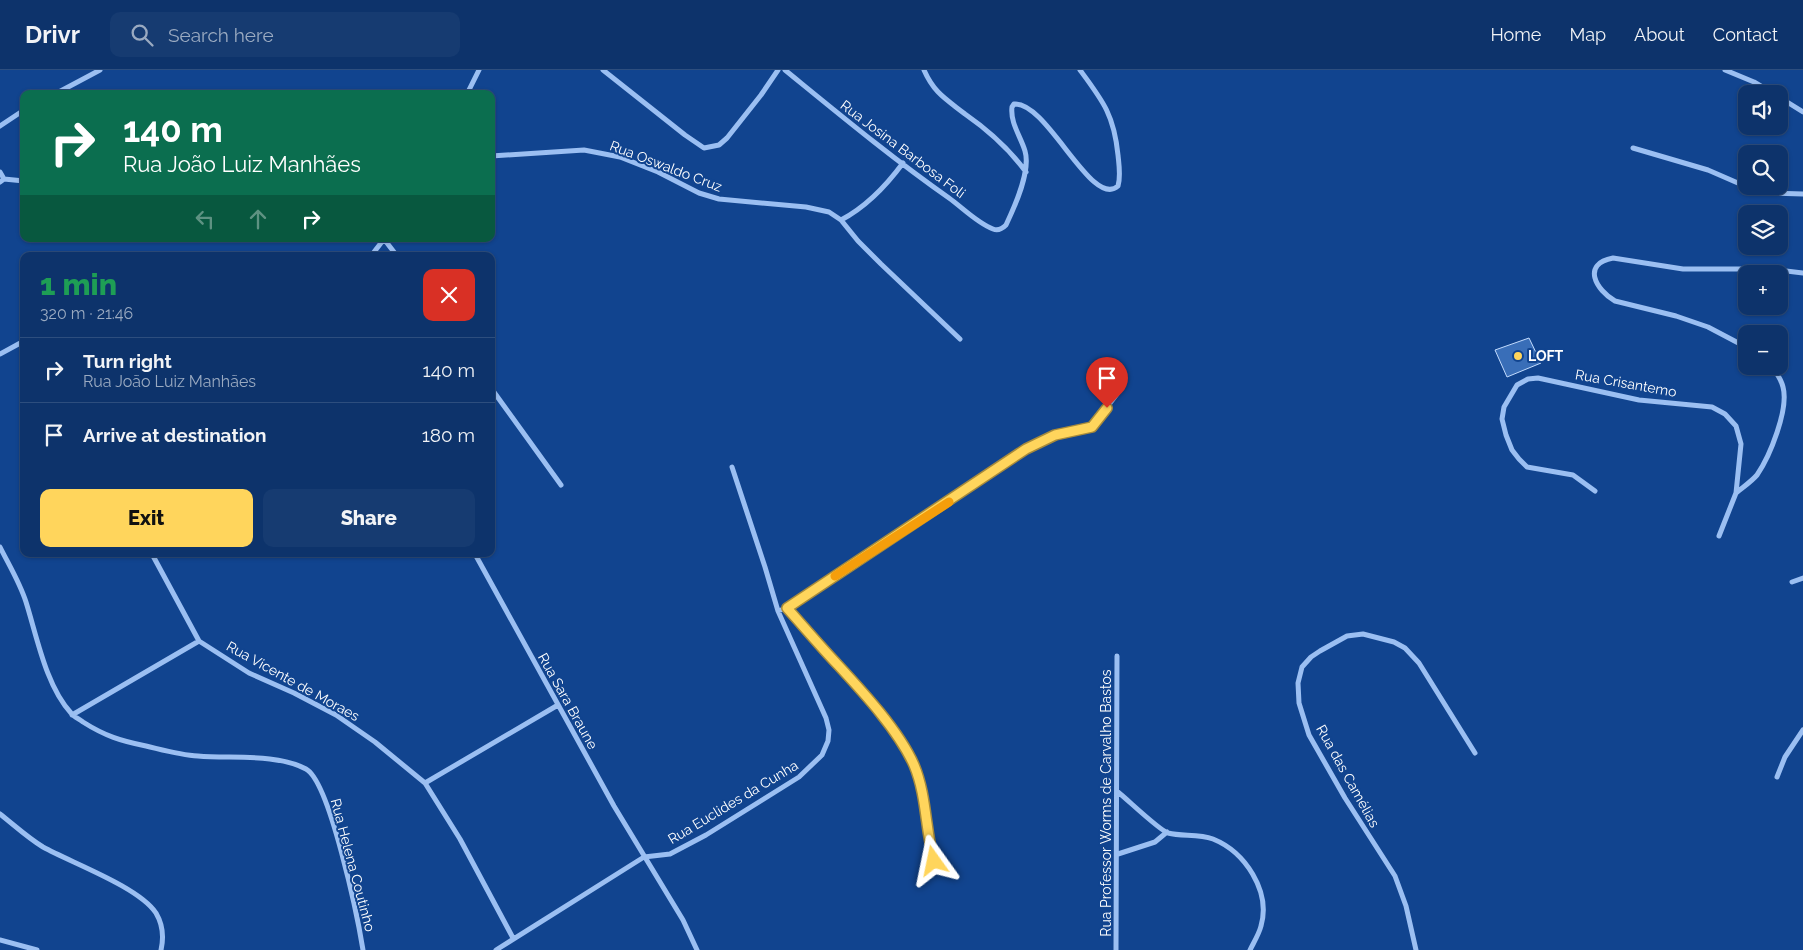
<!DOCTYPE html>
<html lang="en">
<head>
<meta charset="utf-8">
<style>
	:root { --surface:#0d336b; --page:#163b71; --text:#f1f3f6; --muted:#9aaac1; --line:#2d4e7e; --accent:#ffd55c }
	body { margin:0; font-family:Raleway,sans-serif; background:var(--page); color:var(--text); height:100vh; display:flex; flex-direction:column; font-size:19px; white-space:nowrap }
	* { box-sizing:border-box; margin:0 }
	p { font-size:16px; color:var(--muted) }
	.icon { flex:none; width:28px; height:28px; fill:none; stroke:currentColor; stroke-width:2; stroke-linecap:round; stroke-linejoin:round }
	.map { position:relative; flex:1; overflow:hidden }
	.side { position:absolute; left:20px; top:182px; width:475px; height:305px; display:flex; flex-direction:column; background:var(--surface); border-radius:10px; box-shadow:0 1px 4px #0004,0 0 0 1px var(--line) }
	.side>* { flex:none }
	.guide { position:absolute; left:20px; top:20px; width:475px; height:152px; border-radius:10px; box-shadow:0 1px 4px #0004,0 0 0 1px var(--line); background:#0b6e4f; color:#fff; overflow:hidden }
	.fabs { position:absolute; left:1738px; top:15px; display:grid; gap:10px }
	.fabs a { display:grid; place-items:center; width:50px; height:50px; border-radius:10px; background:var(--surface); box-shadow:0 1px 4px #0004,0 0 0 1px var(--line); font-size:25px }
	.pin { position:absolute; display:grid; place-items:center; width:42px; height:42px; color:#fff; margin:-51px -21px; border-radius:50% 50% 50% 0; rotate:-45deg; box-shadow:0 0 5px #0007 }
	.pin .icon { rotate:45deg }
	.me { position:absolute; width:55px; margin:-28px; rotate:348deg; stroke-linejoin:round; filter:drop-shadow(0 0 4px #0008) }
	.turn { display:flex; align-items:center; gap:18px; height:105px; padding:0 20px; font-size:22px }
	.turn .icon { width:65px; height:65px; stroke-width:2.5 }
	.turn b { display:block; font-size:35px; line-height:42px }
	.lanes { display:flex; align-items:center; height:48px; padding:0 20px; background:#0003; justify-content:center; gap:25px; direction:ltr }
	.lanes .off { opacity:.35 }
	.round { display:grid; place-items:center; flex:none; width:52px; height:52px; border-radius:10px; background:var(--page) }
	.head { display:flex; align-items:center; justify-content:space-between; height:85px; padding:0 20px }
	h1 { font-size:30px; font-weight:800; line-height:38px; color:#1e9e55 }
	.primary-button { display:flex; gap:10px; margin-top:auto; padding:10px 20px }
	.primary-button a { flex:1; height:58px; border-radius:10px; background:var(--accent); color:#111; font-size:20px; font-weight:800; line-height:58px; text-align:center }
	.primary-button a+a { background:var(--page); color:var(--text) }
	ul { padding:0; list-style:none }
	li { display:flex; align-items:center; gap:15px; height:65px; padding:0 20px; border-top:1px solid var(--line) }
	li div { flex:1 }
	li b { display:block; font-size:19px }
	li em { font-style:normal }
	header { display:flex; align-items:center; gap:30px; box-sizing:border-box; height:70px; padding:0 25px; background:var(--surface); border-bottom:1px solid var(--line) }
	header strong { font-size:24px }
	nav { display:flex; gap:28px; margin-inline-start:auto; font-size:18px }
	.search { width:350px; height:45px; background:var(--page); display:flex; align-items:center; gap:12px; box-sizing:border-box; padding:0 18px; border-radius:10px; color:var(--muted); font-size:19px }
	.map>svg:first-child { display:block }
</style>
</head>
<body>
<header>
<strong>Drivr</strong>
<div class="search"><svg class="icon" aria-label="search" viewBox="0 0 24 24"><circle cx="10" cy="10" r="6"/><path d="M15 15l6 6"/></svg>Search here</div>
<nav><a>Home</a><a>Map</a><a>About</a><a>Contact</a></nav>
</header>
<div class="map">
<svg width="1803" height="880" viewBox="0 0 1803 880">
	<rect width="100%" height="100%" fill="#11448f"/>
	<!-- building -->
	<path fill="#396eb8" stroke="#c2dbfd" d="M1529 268 1541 293 1507 307 1495 280Z"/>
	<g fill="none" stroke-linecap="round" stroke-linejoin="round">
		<!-- street -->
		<path stroke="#9bbff2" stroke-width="5" d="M603 0 685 65 704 78 719 75 727 68 761 25 778 0
			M785 0C839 44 892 88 949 128 963 138 977 153 993 159 998 161 1002 159 1006 155 1015 136 1031 101 1025 81 1021 67 1010 53 1012 37L1014 34C1047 31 1092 140 1118 116 1121 106 1119 95 1118 85 1114 45 1103 31 1080 0
			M924 0C934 23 946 29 965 44 988 60 1010 80 1026 102
			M1725 0 1754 12 1774 24
			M55 24 100 0
			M467 24 479 0
			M1779 27 1803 42
			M0 56 24 40
			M1633 78 1708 100 1754 120 1768 123 1803 124
			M491 86 584 80 620 87 658 102 699 123 719 129 806 137 829 142 841 150 858 171 881 194 960 269
			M0 102 4 109
			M0 112 4 109 24 111
			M841 150C866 137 886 116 903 93
			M384 169 397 186
			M371 186 384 169
			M1746 277 1708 257 1676 246 1615 231C1596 220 1581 194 1613 188L1683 199H1769L1803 203
			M0 284 24 271
			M491 318 561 415
			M1595 421 1573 405 1527 397 1519 389 1512 380 1506 365 1502 349 1504 337 1517 315 1528 309 1538 308 1639 330 1712 337 1725 344 1736 356 1741 374 1736 423 1719 466
			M1736 423C1743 417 1751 412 1757 405 1770 386 1789 339 1783 317 1781 309 1776 302 1771 296
			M0 477C9 495 20 513 26 532 37 567 46 616 71 643 74 647 79 649 83 652 105 666 121 671 146 676 163 680 180 685 198 686 231 689 276 683 306 699 330 712 358 849 363 880
			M152 484 199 571 249 603 294 623 336 645 375 672 425 713 558 635
			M475 484 614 736 683 850 697 880
			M1792 512 1803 508
			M787 538C823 577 861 616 891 659 899 670 908 682 914 695 928 729 927 767 937 802
			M778 541 787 538 1026 379 1055 365 1092 357 1117 324
			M72 645 199 571
			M1777 707 1785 687 1803 660
			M425 713 460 769 513 868
			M1118 722C1128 730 1159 760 1168 763 1182 767 1198 763 1213 769 1245 782 1271 821 1261 856 1259 864 1254 872 1250 880
			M0 744C14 755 28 768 43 777 72 793 139 817 156 843 163 855 164 867 161 880
			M1118 784 1155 772 1167 762
			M0 870 37 880
			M496 880 644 787 670 784 706 765 799 707 822 685 828 671 829 660 826 648 778 541 765 497 732 397
			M1116 880 1117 586
			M1416 880 1406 836 1395 806 1345 728 1309 665 1299 633 1298 613 1302 597 1311 587 1320 581 1347 566 1363 564 1394 572 1405 578 1419 593 1475 683"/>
	</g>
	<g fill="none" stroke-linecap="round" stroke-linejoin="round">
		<!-- route casing -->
		<g stroke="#a68a3c" stroke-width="12">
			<path id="route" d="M934 791C925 759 927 726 914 695 899 661 863 622 838 595 820 576 804 557 787 538L1026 379 1055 365 1092 357 1107 338"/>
		</g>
		<!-- route -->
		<use href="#route" stroke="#ffd55c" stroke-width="9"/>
		<!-- slow -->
		<path stroke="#f59e0b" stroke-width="9" d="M835 506 949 432"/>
	</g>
	<!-- markers -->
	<circle fill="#ffd55c" stroke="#11448f" stroke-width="2" cx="1518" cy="286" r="5"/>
	<g text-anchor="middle" stroke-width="4" stroke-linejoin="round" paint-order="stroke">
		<!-- street labels -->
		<g font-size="14" fill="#fff" stroke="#11448f">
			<text transform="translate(903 79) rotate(37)" y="5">Rua Josina Barbosa Foli</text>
			<text transform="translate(666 96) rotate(21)" y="5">Rua Oswaldo Cruz</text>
			<text transform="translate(1626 313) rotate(10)" y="5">Rua Crisantemo</text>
			<text transform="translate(293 611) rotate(29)" y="5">Rua Vicente de Moraes</text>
			<text transform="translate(568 631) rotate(61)" y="5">Rua Sara Braune</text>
			<text transform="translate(1348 706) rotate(61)" y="5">Rua das Camélias</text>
			<text transform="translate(733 732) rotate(-31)" y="5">Rua Euclides da Cunha</text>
			<text transform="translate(1106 733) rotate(-90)" y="5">Rua Professor Worms de Carvalho Bastos</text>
			<text transform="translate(353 795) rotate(75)" y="5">Rua Helena Coutinho</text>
		</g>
		<!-- poi labels -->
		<g font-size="14" font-weight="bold" fill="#fff" stroke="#11448f" text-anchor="start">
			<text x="1528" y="291">LOFT</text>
		</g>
	</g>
</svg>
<div class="fabs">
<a><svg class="icon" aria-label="sound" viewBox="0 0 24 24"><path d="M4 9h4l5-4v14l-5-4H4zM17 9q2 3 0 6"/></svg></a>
<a><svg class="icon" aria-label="search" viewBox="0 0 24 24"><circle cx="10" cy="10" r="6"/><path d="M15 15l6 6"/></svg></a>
<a><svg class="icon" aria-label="layers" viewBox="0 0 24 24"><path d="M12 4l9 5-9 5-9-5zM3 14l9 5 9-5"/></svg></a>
<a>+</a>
<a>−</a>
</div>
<div class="pin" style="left:1107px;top:338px;background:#d93025"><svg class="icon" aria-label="arrive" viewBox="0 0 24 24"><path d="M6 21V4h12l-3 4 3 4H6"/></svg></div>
<svg class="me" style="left:934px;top:791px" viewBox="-20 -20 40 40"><path d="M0-17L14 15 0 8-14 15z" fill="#ffd55c" stroke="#fff" stroke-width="4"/></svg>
<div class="guide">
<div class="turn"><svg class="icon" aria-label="right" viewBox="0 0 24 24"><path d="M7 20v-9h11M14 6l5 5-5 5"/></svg><div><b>140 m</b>Rua João Luiz Manhães</div></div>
<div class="lanes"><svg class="icon off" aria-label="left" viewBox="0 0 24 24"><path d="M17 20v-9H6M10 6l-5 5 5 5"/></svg><svg class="icon off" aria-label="ahead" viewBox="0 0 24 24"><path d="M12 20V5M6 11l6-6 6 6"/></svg><svg class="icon" aria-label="right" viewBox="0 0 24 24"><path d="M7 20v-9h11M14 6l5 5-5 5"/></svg></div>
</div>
<section class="side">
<div class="head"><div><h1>1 min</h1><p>320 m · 21:46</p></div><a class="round" style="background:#d93025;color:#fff"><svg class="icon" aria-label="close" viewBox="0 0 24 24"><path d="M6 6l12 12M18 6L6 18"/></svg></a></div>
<ul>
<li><svg class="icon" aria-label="right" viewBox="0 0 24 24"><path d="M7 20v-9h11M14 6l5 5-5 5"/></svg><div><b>Turn right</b><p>Rua João Luiz Manhães</p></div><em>140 m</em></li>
<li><svg class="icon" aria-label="arrive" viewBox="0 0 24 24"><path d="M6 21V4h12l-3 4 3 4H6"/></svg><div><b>Arrive at destination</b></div><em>180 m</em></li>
</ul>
<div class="primary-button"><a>Exit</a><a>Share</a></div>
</section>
</div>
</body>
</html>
